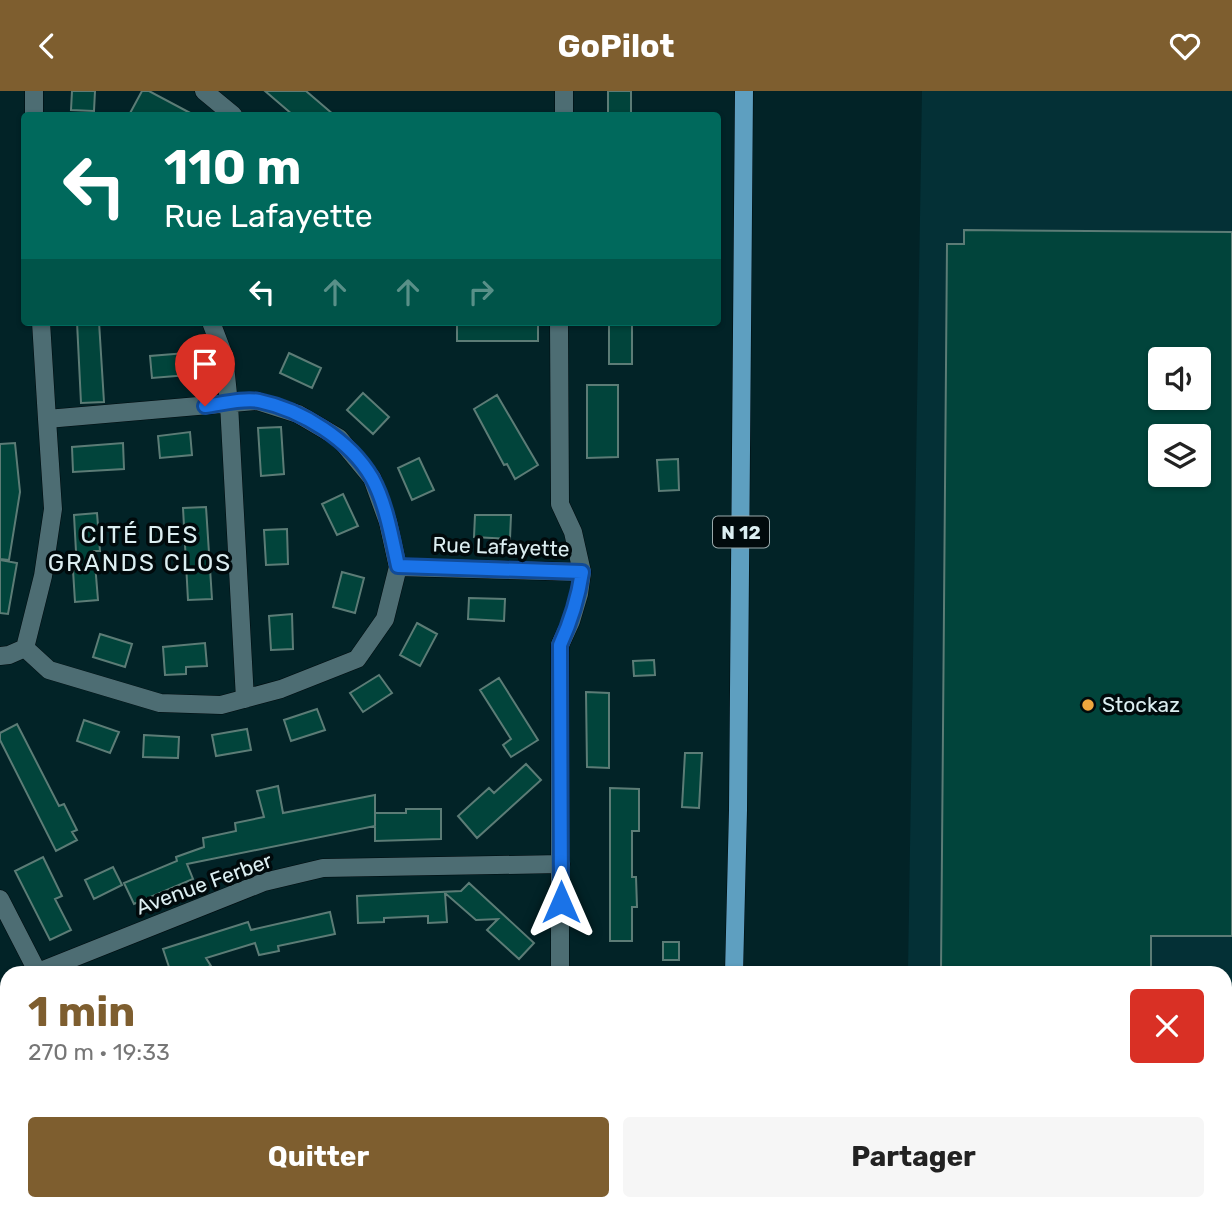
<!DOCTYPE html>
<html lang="fr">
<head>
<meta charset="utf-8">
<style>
	:root { --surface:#fff; --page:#f6f6f6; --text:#222; --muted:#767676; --accent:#7e5e2f }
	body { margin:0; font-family:Rubik,sans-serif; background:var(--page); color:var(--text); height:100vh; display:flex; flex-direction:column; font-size:26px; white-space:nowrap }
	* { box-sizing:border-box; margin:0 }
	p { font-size:23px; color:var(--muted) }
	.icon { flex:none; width:38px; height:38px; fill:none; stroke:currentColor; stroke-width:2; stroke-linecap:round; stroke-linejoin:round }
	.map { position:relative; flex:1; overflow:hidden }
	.details { position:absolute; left:0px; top:875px; width:1232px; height:245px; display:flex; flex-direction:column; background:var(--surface); border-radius:21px 21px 0 0; box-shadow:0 2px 5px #0004 }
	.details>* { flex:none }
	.top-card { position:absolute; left:21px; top:21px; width:700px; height:214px; border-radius:7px; box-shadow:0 2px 5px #0004; background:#00695c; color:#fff; overflow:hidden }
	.buttons { position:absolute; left:1148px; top:256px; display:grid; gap:14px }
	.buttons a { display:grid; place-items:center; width:63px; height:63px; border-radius:7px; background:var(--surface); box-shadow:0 2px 5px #0004; font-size:35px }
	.pin { position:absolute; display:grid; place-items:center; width:60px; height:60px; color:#fff; margin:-72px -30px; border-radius:50% 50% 50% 0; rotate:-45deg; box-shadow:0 0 7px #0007 }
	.pin .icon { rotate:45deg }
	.me { position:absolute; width:77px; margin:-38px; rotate:0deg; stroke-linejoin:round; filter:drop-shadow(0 0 5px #0008) }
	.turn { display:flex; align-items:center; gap:24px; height:147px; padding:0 28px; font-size:32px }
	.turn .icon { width:91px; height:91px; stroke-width:2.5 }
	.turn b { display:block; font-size:49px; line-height:60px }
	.lanes { display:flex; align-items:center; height:66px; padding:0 28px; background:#0003; justify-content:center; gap:35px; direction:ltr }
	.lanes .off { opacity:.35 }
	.round { display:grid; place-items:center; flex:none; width:74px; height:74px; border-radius:7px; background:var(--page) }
	.headline { display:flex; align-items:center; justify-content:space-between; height:119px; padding:0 28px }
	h1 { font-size:42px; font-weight:700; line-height:52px; color:var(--accent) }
	.primary-button { display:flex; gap:14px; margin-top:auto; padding:14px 28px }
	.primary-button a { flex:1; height:80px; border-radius:7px; background:var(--accent); color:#fff; font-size:28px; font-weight:700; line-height:80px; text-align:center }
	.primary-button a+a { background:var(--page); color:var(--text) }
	header { display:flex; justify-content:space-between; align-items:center; height:91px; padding:0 28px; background:var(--accent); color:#fff; font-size:32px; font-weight:700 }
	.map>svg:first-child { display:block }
</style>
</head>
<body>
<header><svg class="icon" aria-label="back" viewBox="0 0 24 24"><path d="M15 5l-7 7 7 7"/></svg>GoPilot<svg class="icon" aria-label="heart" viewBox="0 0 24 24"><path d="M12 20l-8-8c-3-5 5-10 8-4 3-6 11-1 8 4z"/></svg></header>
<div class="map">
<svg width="1232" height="1120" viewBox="0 0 1232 1120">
	<rect width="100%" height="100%" fill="#022327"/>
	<!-- built -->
	<path fill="#043036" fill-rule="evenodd" d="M922 0H1232V1120H905V1113H1225V882H908ZM1160 268H1199V306H1160ZM1160 345H1199V383H1160Z"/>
	<!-- green -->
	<path fill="#003d1d" d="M670 1113H771V1120H669Z"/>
	<!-- building -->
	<path fill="#01443b" stroke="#5c7c76" stroke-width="2" fill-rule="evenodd" d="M72 0H95L94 20 71 19Z
		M142 0H149L194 24H129Z
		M265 0H306L334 24H293Z
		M608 0H631V24H608Z
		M964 139 1232 141V845H1151V882H941L947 153H964ZM1160 268H1199V306H1160ZM1160 345H1199V383H1160Z
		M77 231H99L104 311 81 312Z
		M457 231H538V250H457Z
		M609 231H632V273H609Z
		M186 262 188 284 152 287 150 265Z
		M289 262 321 277 312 297 280 282Z
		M587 294H618V366L587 367Z
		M363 302 389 326 373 343 347 319Z
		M497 304 538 374 515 388 507 373 504 374 474 318Z
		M281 336 284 383 261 385 258 337Z
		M190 341 192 364 160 367 158 345Z
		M15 352 20 401 9 469 0 468V353Z
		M123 352 124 378 73 381 72 356Z
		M419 367 434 399 412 409 398 377Z
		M678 368 679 399 659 400 657 369Z
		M343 403 358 435 337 444 322 413Z
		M206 416 212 508 188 509 183 417Z
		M97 422 100 460H94L98 509 75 511 73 479H77L74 424Z
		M475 424H511L510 448 474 446Z
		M287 438 288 473 266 474 264 439Z
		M0 469 17 472 8 523 0 522Z
		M342 481 364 487 355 522 333 516Z
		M469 507 505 508 504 530 468 528Z
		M292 523 293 558 271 559 269 525Z
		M417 532 437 543 420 575 400 564Z
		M100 543 132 553 125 576 93 566Z
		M205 552 207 575 186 576V583L165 584 163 556Z
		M654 569 655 584 634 585 633 570Z
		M379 584 392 602 363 621 350 602Z
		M499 587 538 649 511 666 503 654 511 648 480 599Z
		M586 601 609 602V677L587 676Z
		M317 618 325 639 291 650 284 629Z
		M84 629 119 641 110 662 77 650Z
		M17 633 59 715 64 713 77 739 72 741 77 749 56 760 0 649V642Z
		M247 638 251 659 216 665 212 644Z
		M144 644 179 646 178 667 143 666Z
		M685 662H702L699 717 682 716Z
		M526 673 541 689 477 747 458 725 489 697 494 702Z
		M278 695 283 722 375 704V735L187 773 193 788 134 813 124 792 177 770 176 766 204 756 203 747 236 740 235 732 264 726 257 700Z
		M610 697 639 698V740H632V786H636L637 816H632V850H610Z
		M406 718H441V748L375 750V722H406Z
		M43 766 62 805 55 808 71 839 50 849 15 780Z
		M113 776 122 794 94 808 85 789Z
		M469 792 534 852 519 868 487 839 498 828 476 829 445 802 447 831 428 832V825L384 827V831L358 832 357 805 461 800Z
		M330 821 335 843 278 855 279 860 259 864 255 852 206 867 211 875 190 882H171L163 858 248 831 251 839Z
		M663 851H679V869H663Z"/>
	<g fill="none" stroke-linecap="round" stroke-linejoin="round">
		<!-- minor casing -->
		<g stroke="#000b0e" stroke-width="19">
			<path id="minor" d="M204 0 233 24
				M564 0V24
				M34 24V0
				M41 231 47 328 257 310 298 323 339 347 372 387 388 431 398 476
				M211 231 224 265 229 313 245 608
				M559 231 560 413 573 441 582 481 579 503 571 530 560 554V882
				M25 557 49 579 160 612 221 614 281 598 357 568 385 528 398 476 582 481
				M25 557 43 485 53 418 47 328
				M0 565 9 564 25 557
				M0 808 38 882
				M38 881 264 791 323 777 561 773
				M193 1113 197 1120
				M27 1120 33 1113
				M548 1120 549 1113"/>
		</g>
		<!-- primary casing -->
		<g stroke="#000b0e" stroke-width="19">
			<path id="primary" d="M734 882 738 719 744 0
				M715 1120 716 1113"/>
		</g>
		<!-- minor -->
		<use href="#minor" stroke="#4d6d73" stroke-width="18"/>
		<!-- primary -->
		<use href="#primary" stroke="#5e9fc0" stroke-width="18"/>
	</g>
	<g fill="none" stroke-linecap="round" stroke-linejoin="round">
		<!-- route casing -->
		<g stroke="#114b97" stroke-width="18">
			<path id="route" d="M205 315C221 313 243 307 259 310 302 319 350 349 372 387 386 412 392 448 398 475L582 481C578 508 571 530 560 554L561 811"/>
		</g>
		<!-- route -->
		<use href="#route" stroke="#1a73e8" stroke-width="12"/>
	</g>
	<!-- markers -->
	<circle fill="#efa73e" stroke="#010a0c" stroke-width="2.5" cx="1088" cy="614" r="7"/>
	<g text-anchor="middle" stroke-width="7" stroke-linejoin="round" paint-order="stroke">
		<!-- shield labels -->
		<rect fill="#010a0c" stroke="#9aaaac" stroke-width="2" x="713" y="425.5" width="56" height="31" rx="5"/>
		<g font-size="19" font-weight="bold" fill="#dceef1">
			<text x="741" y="448">N 12</text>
		</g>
		<!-- street labels -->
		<g font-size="21" fill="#dceef1" stroke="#010a0c">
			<text transform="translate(501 456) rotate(2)" y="7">Rue Lafayette</text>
			<text transform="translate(204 793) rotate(-20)" y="7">Avenue Ferber</text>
		</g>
		<!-- poi labels -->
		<g font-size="21" fill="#dceef1" stroke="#010a0c" text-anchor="start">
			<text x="1102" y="621">Stockaz</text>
		</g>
		<!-- quarter labels -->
		<g font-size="24" letter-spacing="2" fill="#dceef1" stroke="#010a0c">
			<text x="140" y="452">CITÉ DES<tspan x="140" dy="28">GRANDS CLOS</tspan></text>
		</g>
	</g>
</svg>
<div class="buttons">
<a><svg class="icon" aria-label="sound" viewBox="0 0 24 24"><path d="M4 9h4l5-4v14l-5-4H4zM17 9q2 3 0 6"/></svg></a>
<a><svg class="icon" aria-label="layers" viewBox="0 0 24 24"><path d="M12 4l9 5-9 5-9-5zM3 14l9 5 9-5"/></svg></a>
</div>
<div class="pin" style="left:205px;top:315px;background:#d93025"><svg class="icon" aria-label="arrive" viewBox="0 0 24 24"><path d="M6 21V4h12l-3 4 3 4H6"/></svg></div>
<svg class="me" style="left:561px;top:811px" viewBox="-20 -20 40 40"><path d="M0-17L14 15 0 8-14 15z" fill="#1a73e8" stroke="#fff" stroke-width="4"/></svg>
<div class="top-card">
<div class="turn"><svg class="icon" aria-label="left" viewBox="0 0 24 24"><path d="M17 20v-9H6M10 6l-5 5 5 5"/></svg><div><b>110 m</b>Rue Lafayette</div></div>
<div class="lanes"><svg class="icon" aria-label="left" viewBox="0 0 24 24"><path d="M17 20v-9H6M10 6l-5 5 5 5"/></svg><svg class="icon off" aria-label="ahead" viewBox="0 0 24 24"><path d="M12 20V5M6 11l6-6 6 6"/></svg><svg class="icon off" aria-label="ahead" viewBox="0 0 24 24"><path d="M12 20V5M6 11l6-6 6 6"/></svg><svg class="icon off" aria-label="right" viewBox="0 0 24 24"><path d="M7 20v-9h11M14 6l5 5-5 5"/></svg></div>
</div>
<section class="details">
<div class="headline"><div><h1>1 min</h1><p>270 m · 19:33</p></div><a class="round" style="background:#d93025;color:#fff"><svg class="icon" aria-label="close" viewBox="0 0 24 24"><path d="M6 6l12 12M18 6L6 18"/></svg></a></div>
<div class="primary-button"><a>Quitter</a><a>Partager</a></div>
</section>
</div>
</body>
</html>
